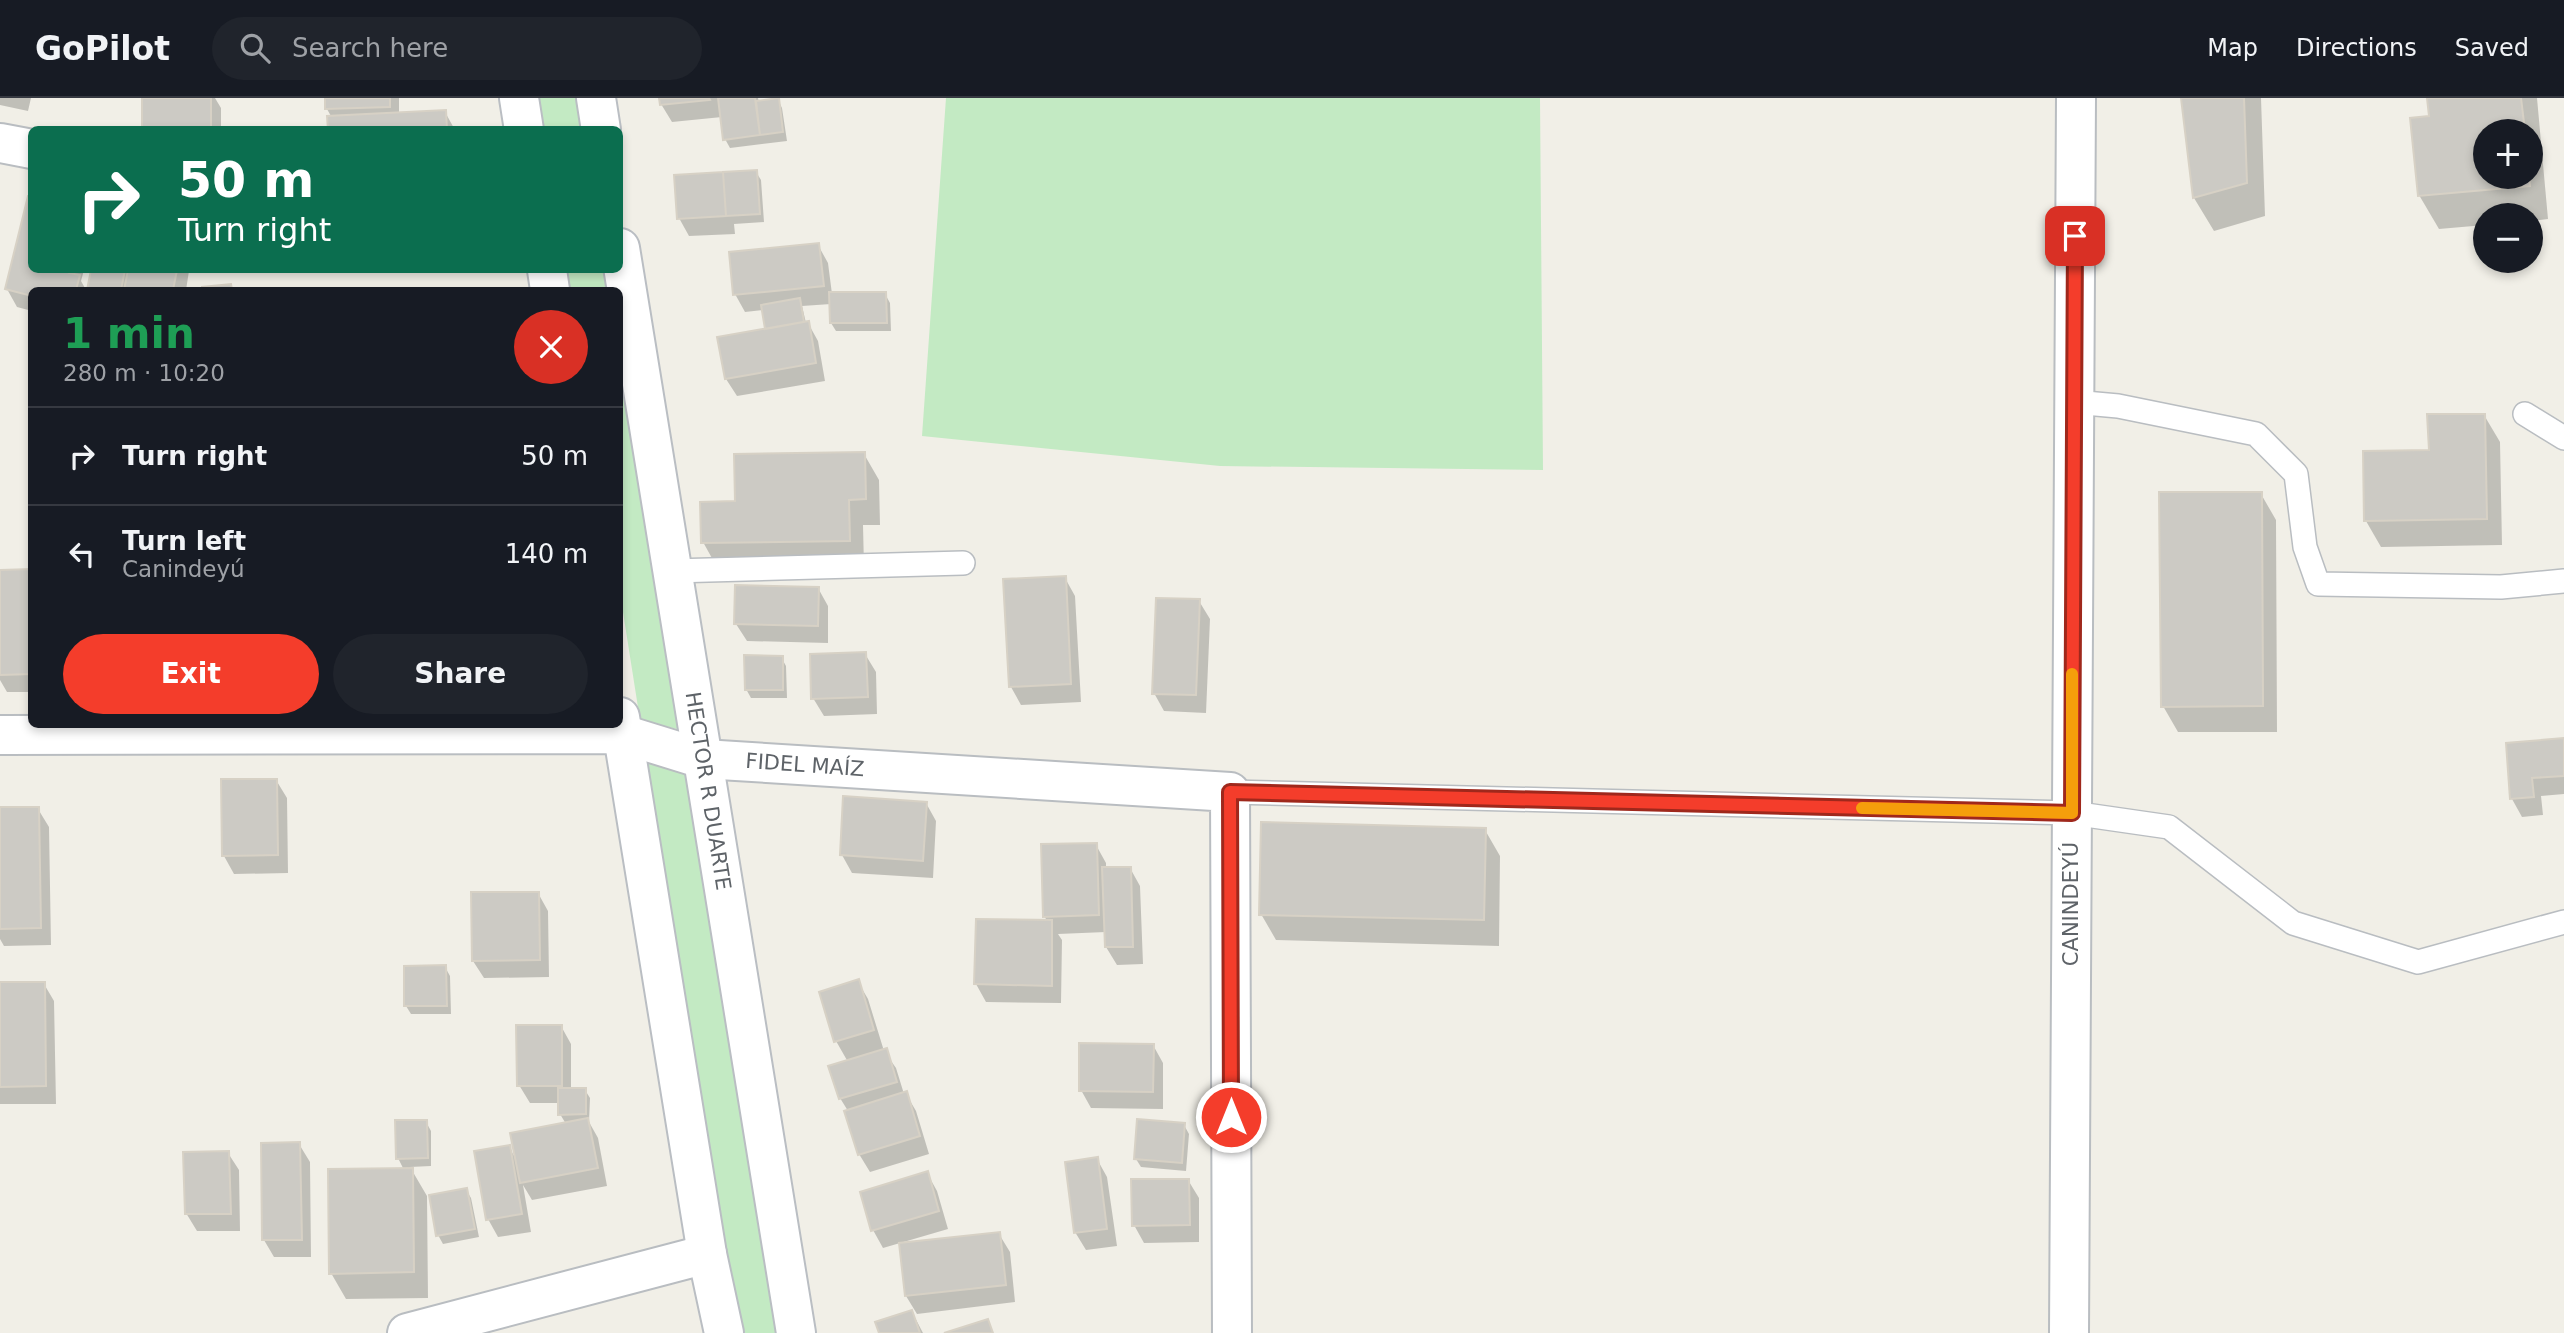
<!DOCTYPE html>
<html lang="en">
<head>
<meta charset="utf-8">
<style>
	:root { --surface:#171b24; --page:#20242c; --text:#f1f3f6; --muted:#9ea1a6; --line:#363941; --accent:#f43d2b }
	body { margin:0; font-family:"DejaVu Sans",sans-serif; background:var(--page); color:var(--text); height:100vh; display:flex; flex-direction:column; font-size:26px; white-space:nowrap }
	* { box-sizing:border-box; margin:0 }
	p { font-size:23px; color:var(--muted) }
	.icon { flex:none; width:38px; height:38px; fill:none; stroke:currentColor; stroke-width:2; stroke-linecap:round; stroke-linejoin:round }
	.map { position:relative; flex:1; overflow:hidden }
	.drawer { position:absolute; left:28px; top:189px; width:595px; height:441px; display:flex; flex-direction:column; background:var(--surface); border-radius:10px; box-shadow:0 4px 10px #0003 }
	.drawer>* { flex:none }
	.top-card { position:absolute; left:28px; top:28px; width:595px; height:147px; border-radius:10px; box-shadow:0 4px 10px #0003; background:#0b6e4f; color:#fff; overflow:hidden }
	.tools { position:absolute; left:2473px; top:21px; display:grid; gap:14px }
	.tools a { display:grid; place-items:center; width:70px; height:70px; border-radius:50%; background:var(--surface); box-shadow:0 4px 10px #0003; font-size:35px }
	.pin { position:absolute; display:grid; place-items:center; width:60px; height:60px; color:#fff; margin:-30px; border-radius:14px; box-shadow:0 4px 10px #0006 }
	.me { position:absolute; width:77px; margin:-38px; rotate:0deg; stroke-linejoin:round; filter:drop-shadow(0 0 5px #0008) }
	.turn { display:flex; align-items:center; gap:24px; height:147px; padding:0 35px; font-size:32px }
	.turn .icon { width:91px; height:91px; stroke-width:2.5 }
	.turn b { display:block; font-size:49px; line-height:60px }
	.round { display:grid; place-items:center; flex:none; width:74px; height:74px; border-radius:37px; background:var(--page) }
	.overview { display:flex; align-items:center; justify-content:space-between; height:119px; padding:0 35px }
	h1 { font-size:42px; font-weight:800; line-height:52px; color:#1e9e55 }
	.action { display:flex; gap:14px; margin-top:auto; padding:14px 35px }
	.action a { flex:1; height:80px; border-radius:42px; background:var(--accent); color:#fff; font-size:28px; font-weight:800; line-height:80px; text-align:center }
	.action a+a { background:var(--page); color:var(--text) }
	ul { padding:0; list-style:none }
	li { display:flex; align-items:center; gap:21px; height:98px; padding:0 35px; border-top:2px solid var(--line) }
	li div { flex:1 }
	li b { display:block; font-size:26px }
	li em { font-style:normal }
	header { display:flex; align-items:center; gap:42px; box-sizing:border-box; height:98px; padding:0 35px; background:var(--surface); border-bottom:2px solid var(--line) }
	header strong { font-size:33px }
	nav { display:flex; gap:38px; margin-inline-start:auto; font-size:24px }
	.search { width:490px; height:63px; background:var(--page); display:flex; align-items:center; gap:18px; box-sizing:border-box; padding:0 24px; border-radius:38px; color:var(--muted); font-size:26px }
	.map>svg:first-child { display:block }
</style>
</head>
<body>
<header>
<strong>GoPilot</strong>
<div class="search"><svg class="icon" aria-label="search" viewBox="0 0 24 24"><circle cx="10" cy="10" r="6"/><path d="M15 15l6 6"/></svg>Search here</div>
<nav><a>Map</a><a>Directions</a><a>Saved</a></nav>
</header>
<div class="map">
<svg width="2564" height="1235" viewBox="0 0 2564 1235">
	<rect width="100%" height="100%" fill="#f1efe7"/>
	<!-- green -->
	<path fill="#c3eac3" d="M539 0H579L584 31H544Z
		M946 0H1540L1543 372 1220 368 922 338Z
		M567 172H606L609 192H570Z
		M620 255 681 632 640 622 620 495Z
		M646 661 688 678 783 1235H745L734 1200Z"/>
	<!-- shadow -->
	<path fill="#0003" fill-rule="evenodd" d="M0 0H31L28 13 0 7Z
		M144 0H215L221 10V32H144Z
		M326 0H399V16L445 14 455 32H329L332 20 327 11Z
		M661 0H758L759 4 778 2 782 10 787 43 730 50 725 41 722 19 672 24 661 6Z
		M2183 0H2261L2265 118 2214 133 2194 100Z
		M2429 0H2537L2548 121 2530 123V117H2485V127L2439 131 2419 97 2431 20ZM2485 33H2530V79H2485Z
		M756 74 761 82 764 124 734 126 735 136 689 138 679 120Z
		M818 147 828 165 832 196H885L890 205 891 233H836L831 225V206L802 208 806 225H808L818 243 825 283 737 298 726 281 767 232 763 212 745 214 735 196Z
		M32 172H84L81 183 86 192H32V213L17 209 7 191Z
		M93 172H200V175L189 173 186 192H89Z
		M2484 317 2500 344 2502 447 2381 449 2366 423Z
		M864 356 879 382 880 427H863L864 469 718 471 703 444 737 405Z
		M2261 396 2276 422 2277 634H2178L2163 608Z
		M0 473H32V594H7L0 582Z
		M1065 480 1075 498 1081 604 1021 607 1011 589Z
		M818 490 828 508V545L747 543 736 526Z
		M1199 503 1210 521 1206 615 1164 613 1154 595Z
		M865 556 876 574 877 616 824 618 813 600Z
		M781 559 786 568 787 600H751L746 591Z
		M2564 642V696L2541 698 2543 717 2522 719 2512 701Z
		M276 682 287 700 288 775 234 776 224 758Z
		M926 705 936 723 933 780 852 775 842 757Z
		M0 711H38L49 729 51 847 4 848 0 841Z
		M1485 732 1500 758 1499 848 1276 842 1261 816Z
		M1096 747 1106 765V771L1130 770 1140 788 1143 866 1117 867 1106 849V834L1058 836 1062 842 1061 905 986 904 976 886 1048 824 1044 818Z
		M538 795 548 813 549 879 484 880 473 863Z
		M445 869 450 878 451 916H411L406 908Z
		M858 884 868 901 884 953 896 970 904 996H906L916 1013 929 1056 870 1074 859 1056 848 1013 840 1000 848 964 836 943Z
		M0 886H44L54 903 56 1006H0Z
		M561 928 571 946V992H585L590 1000 589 1024 598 1040 607 1088 532 1102 523 1087 531 1134 498 1139 488 1121 509 1049 517 1063 566 1026 560 1016V1005H530L519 987Z
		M1153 947 1163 965V1011L1091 1010 1081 992Z
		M426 1024 431 1033V1068L410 1069 427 1098 428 1200 346 1201 331 1175 404 1072 398 1060Z
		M1184 1027 1189 1036 1186 1073 1141 1069 1136 1061Z
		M299 1046 310 1064 311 1159H274L264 1142Z
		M228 1055 239 1072 240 1133H197L186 1115Z
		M1097 1061 1107 1079 1117 1148 1086 1152 1075 1134Z
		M927 1075 937 1093 948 1131 883 1150 873 1132Z
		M1188 1082 1199 1100V1144L1144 1145 1134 1127Z
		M466 1092 471 1100 479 1139 443 1146 438 1137Z
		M999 1136 1010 1154 1015 1204 917 1216 906 1198Z
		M912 1214 923 1235H881Z"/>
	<!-- building -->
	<path fill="#cccac4" stroke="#d7d1c5" stroke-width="2" d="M142 0H211V32H142Z
		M325 0H390V9L325 11Z
		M659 0H709L710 2 660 7Z
		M718 0H755L760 37 723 42Z
		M779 0 783 34 760 37 756 3Z
		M2181 0H2244L2247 85 2193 100Z
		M2427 0H2521L2525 33H2485V79H2529L2530 88 2418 98 2410 20 2429 18Z
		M446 12 447 32H328L327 18Z
		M757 72 760 116 726 118 723 74Z
		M723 74 726 118 677 121 674 77Z
		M28 98H32V172H70L69 175 80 177 76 192H32V198L5 191Z
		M819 145 824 188 733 197 729 154Z
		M91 172H125L121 192H87Z
		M128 172H177L173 192H124Z
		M231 186 232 192H202V189Z
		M829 194H886L887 225H830Z
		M800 200 804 224 765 231 761 207Z
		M809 223 816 265 725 281 717 239Z
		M2427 316H2485L2487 421 2364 423 2363 353 2429 352Z
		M865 354 866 401 849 402 850 443 701 445 700 404 735 403 734 356Z
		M2159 394H2262L2263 608 2161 609Z
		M32 471V576L0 577V472Z
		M1066 478 1071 586 1009 589 1003 481Z
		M735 487 819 489 818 528 734 526Z
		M1156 500 1200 501 1196 597 1152 596Z
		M866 554 868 599 811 601 810 556Z
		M744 557 783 558V592H745Z
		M2564 640V678L2532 680 2534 699 2510 701 2506 645Z
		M221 681H277L278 757 222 758Z
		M843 698 927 704 923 763 840 757Z
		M0 709H39L41 830 0 831Z
		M1261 724 1486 730 1484 822 1259 817Z
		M1097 745 1099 817 1043 819 1041 746Z
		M1102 769H1131L1133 849H1105Z
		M471 794H539L540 862 472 863Z
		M976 821 1052 822V888L974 886Z
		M446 867 447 908H404V868Z
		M859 881 874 932 834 944 819 894Z
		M0 884H45L46 988 0 989Z
		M516 927H562V988H517Z
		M1079 945 1154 946 1153 994 1079 993Z
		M887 950 897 984 839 1001 828 968Z
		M558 990H586V1016L558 1017Z
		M907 993 920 1038 858 1057 844 1013Z
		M588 1020 598 1070 520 1085 510 1035Z
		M1137 1021 1185 1025 1182 1065 1134 1061Z
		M395 1022H427L428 1060 396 1061Z
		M300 1044 302 1142H262L261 1045Z
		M510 1047 522 1116 486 1122 474 1053Z
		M229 1053 231 1116H185L183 1054Z
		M1098 1059 1107 1131 1074 1135 1065 1064Z
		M413 1070 414 1174 329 1176 328 1071Z
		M928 1073 939 1113 871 1133 860 1094Z
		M1131 1081H1189L1190 1127 1132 1128Z
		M467 1090 475 1131 436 1138 429 1097Z
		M1000 1134 1006 1187 905 1198 899 1145Z
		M912 1212 920 1235H879L875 1224Z
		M988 1221 993 1235H944Z"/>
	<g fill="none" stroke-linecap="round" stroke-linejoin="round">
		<!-- lane casing -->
		<g stroke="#b9bdc1" stroke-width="26">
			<path id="lane" d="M2074 304 2118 308 2256 336 2296 376 2305 449 2318 486 2501 489 2564 483
				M2525 316 2564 340
				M672 473 963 465
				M1230 694 2072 715 2169 729 2293 825 2418 864 2564 824"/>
		</g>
		<!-- street casing -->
		<g stroke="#b9bdc1" stroke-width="42">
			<path id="street" d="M0 45 32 51
				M0 637 622 636 703 661 1230 694 1232 1235
				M407 1235 707 1156
				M2069 1235 2076 0"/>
		</g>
		<!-- secondary casing -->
		<g stroke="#babec3" stroke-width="42">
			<path id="secondary" d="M519 0 524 32
				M596 0 601 32
				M620 150 796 1235
				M547 172 550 192
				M620 619 707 1156 724 1235"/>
		</g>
		<!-- lane -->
		<use href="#lane" stroke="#fff" stroke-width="23"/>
		<!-- street -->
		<use href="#street" stroke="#fff" stroke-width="38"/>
		<!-- secondary -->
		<use href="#secondary" stroke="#fff" stroke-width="38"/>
	</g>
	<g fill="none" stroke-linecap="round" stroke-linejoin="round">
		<!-- route casing -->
		<g stroke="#9f281c" stroke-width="18">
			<path id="route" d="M1231 1019 1230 694 2072 715 2075 138"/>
		</g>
		<!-- route -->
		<use href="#route" stroke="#f43d2b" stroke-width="12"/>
		<!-- slow -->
		<path stroke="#f59e0b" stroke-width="12" d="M1862 710 2072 715V576"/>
	</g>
	<g text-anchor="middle" stroke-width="7" stroke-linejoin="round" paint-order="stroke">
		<!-- street labels -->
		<g font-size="21" fill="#5e6368" stroke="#fff">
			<text transform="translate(805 667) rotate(4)" y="7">FIDEL MAÍZ</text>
			<text transform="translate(708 693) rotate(81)" y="7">HECTOR R DUARTE</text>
			<text transform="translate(2071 806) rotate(-90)" y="7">CANINDEYÚ</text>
		</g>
	</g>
</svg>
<div class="tools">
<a>+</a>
<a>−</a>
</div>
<div class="pin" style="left:2075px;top:138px;background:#d93025"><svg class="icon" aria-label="arrive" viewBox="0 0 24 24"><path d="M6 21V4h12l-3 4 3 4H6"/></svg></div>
<svg class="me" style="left:1231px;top:1019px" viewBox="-20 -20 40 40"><circle r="17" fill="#f43d2b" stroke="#fff" stroke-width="3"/><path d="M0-11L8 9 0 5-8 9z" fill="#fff"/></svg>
<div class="top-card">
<div class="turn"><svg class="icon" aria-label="right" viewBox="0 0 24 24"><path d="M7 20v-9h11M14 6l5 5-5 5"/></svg><div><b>50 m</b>Turn right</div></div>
</div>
<section class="drawer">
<div class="overview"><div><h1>1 min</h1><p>280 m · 10:20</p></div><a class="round" style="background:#d93025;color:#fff"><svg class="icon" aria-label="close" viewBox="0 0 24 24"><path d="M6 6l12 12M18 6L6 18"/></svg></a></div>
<ul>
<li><svg class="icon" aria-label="right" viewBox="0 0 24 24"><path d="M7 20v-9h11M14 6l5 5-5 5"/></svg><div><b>Turn right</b></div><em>50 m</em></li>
<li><svg class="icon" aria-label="left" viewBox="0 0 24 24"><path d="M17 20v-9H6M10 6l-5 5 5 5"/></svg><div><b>Turn left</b><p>Canindeyú</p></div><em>140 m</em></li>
</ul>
<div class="action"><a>Exit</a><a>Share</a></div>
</section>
</div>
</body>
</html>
